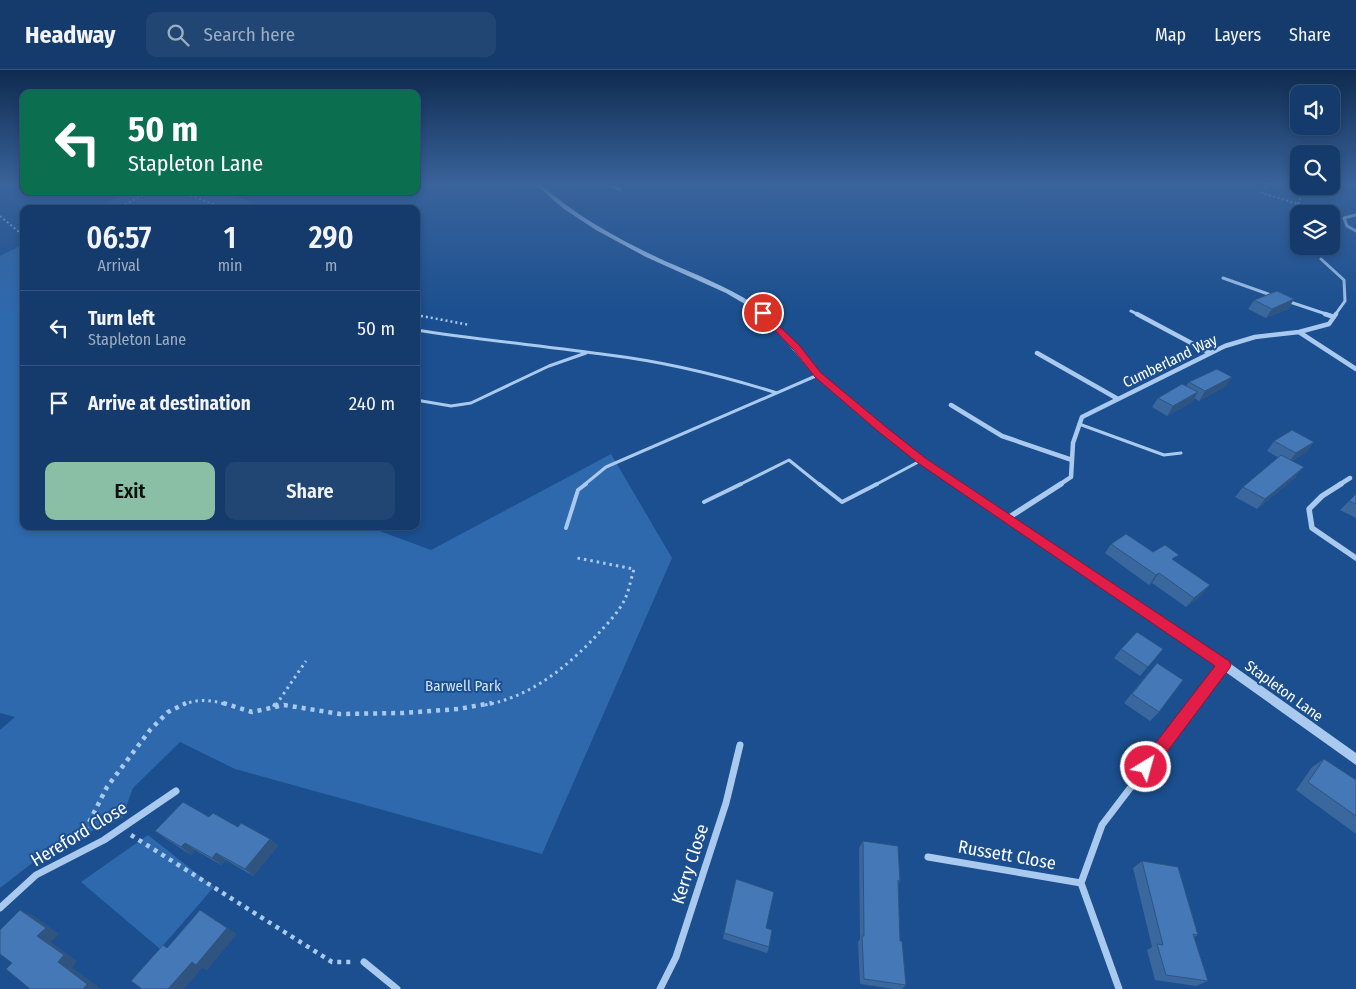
<!DOCTYPE html>
<html lang="en">
<head>
<meta charset="utf-8">
<style>
	:root { --surface:#143b6b; --page:#214673; --text:#f1f3f6; --muted:#9dadc1; --line:#33557e; --accent:#8abfa5 }
	body { margin:0; font-family:"Fira Sans Condensed",sans-serif; background:var(--page); color:var(--text); height:100vh; display:flex; flex-direction:column; font-size:19px; white-space:nowrap }
	* { box-sizing:border-box; margin:0 }
	p { font-size:16px; color:var(--muted) }
	.icon { flex:none; width:28px; height:28px; fill:none; stroke:currentColor; stroke-width:2; stroke-linecap:round; stroke-linejoin:round }
	.map { position:relative; flex:1; overflow:hidden }
	.details { position:absolute; left:20px; top:135px; width:400px; height:325px; display:flex; flex-direction:column; background:var(--surface); border-radius:10px; box-shadow:0 2px 8px #0003,0 0 0 1px var(--line) }
	.details>* { flex:none }
	.guide { position:absolute; left:20px; top:20px; width:400px; height:105px; border-radius:10px; box-shadow:0 2px 8px #0003,0 0 0 1px var(--line); background:#0b6e4f; color:#fff; overflow:hidden }
	.fabs { position:absolute; left:1290px; top:15px; display:grid; gap:10px }
	.fabs a { display:grid; place-items:center; width:50px; height:50px; border-radius:10px; background:var(--surface); box-shadow:0 2px 8px #0003,0 0 0 1px var(--line); font-size:25px }
	.pin { position:absolute; display:grid; place-items:center; width:42px; height:42px; color:#fff; margin:-21px; border:2px solid #fff; border-radius:50%; box-shadow:0 1px 5px #0007 }
	.me { position:absolute; width:55px; margin:-28px; rotate:37deg; stroke-linejoin:round; filter:drop-shadow(0 0 4px #0008) }
	.turn { display:flex; align-items:center; gap:18px; height:105px; padding:0 25px; font-size:22px }
	.turn .icon { width:65px; height:65px; stroke-width:2.5 }
	.turn b { display:block; font-size:35px; line-height:42px }
	.eta { display:flex; justify-content:space-evenly; align-items:center; height:85px; text-align:center }
	.eta b { font-size:30px; font-weight:600; line-height:35px }
	.primary-button { display:flex; gap:10px; margin-top:auto; padding:10px 25px }
	.primary-button a { flex:1; height:58px; border-radius:10px; background:var(--accent); color:#111; font-size:20px; font-weight:600; line-height:58px; text-align:center }
	.primary-button a+a { background:var(--page); color:var(--text) }
	ul { padding:0; list-style:none }
	li { display:flex; align-items:center; gap:15px; height:75px; padding:0 25px; border-top:1px solid var(--line) }
	li div { flex:1 }
	li b { display:block; font-size:19px }
	li em { font-style:normal }
	header { display:flex; align-items:center; gap:30px; box-sizing:border-box; height:70px; padding:0 25px; background:var(--surface); border-bottom:1px solid var(--line) }
	header strong { font-size:24px }
	nav { display:flex; gap:28px; margin-inline-start:auto; font-size:18px }
	.search { width:350px; height:45px; background:var(--page); display:flex; align-items:center; gap:12px; box-sizing:border-box; padding:0 18px; border-radius:10px; color:var(--muted); font-size:19px }
	.map>svg:first-child { display:block }
</style>
</head>
<body>
<header>
<strong>Headway</strong>
<div class="search"><svg class="icon" aria-label="search" viewBox="0 0 24 24"><circle cx="10" cy="10" r="6"/><path d="M15 15l6 6"/></svg>Search here</div>
<nav><a>Map</a><a>Layers</a><a>Share</a></nav>
</header>
<div class="map">
<svg width="1356" height="919" viewBox="0 0 1356 919">
	<rect width="100%" height="100%" fill="#1b4f8f"/>
	<!-- green -->
	<path fill="#2e69ad" d="M129 121H215L276 139H94Z
		M24 174V456H366L431 480 611 384 672 488 542 784 235 699 180 672 133 718 122 748 49 780 0 818V660L15 647 0 643V186Z
		M148 765 214 817 160 879 81 812Z"/>
	<g fill="none" stroke-linecap="round" stroke-linejoin="round">
		<!-- path-far3 -->
		<path stroke="#a9c9ee" stroke-width="2" stroke-dasharray="2 2.5" stroke-linecap="butt" d="M1268 114 1262 123 1298 134 1321 144
			M178 121 227 139
			M1298 134 1304 116
			M117 139 150 121
			M0 146 24 166
			M416 245H418"/>
		<!-- path-far2 -->
		<path stroke="#a9c9ee" stroke-width="2.5" stroke-dasharray="2 3" stroke-linecap="butt" d="M416 245 470 255"/>
		<!-- path-far1 -->
		<path stroke="#a9c9ee" stroke-width="3" stroke-dasharray="2.5 4" stroke-linecap="butt" d="M183 635C198 628 213 630 227 635
			M276 635 306 591
			M485 635C530 627 566 598 597 565 607 554 619 542 625 529 629 520 631 509 634 499L577 488"/>
		<!-- path -->
		<path stroke="#a9c9ee" stroke-width="4.5" stroke-dasharray="4 5" stroke-linecap="butt" d="M223 633 252 642 284 635 340 644 403 643 458 639 492 633
			M274 637 276 633
			M131 765 332 892H353
			M81 768 107 717 150 660 168 642 186 633"/>
		<!-- service-far2 -->
		<path stroke="#a9c9ee" stroke-width="2.5" d="M609 114 620 120"/>
		<!-- service-far1 -->
		<path stroke="#a9c9ee" stroke-width="3" d="M416 260C480 270 545 276 609 285 666 292 723 306 777 323
			M416 330 451 336 471 333 549 296 586 283
			M1079 354 1164 385 1181 383
			M584 415 606 397 818 305
			M739 415 789 390 820 415
			M875 415 922 390"/>
		<!-- service -->
		<path stroke="#a9c9ee" stroke-width="4" d="M819 414 842 432 877 414
			M704 432 741 414
			M566 458 578 420 586 414"/>
		<!-- minor-far3 -->
		<path stroke="#a9c9ee" stroke-width="3" d="M1356 145 1344 148 1347 156 1356 161
			M1321 189 1344 210 1345 231 1335 245
			M1223 208 1274 226
			M1287 231 1329 245
			M1131 241 1139 245"/>
		<!-- minor-far2 -->
		<path stroke="#a9c9ee" stroke-width="4.5" d="M1137 244 1210 283
			M1325 244 1334 247
			M1299 262 1356 299
			M1037 283 1118 329
			M951 335 1002 366 1072 390
			M1059 415 1071 407 1073 373 1082 347 1225 276 1255 267 1299 262 1329 254 1336 244
			M1339 415 1350 408"/>
		<!-- minor-far1 -->
		<path stroke="#a9c9ee" stroke-width="5.5" d="M1341 414 1322 426 1309 439 1312 458 1356 488
			M1008 448 1061 414
			M1194 635 1224 595"/>
		<!-- minor -->
		<path stroke="#a9c9ee" stroke-width="7" d="M928 787 1081 813
			M0 838 36 805 104 770 176 721
			M364 892 397 919
			M660 919 676 887 726 733 740 675
			M1119 919 1081 813 1102 755 1195 633"/>
		<!-- tertiary -->
		<path fill="#a9c9ee" fill-rule="evenodd" d="M535 114H540C577 147 620 170 665 191 695 204 726 216 754 234 781 253 798 281 822 304 854 335 890 361 925 388L1228 592 1356 683V695L1220 598 919 392 867 351 829 318 809 299 776 260 750 237 726 223 646 187 596 160 564 139Z"/>
	</g>
	<!-- wall -->
	<path fill="#3a679d" d="M1294 229 1288 239 1266 248 1248 239 1254 230Z
		M1189 312 1226 316 1199 331 1194 328 1192 332 1167 346 1152 337 1158 328 1186 316Z
		M1274 371 1314 372 1306 382 1292 391 1296 407 1257 439 1235 427 1243 417 1279 388 1267 381Z
		M1356 424V448L1340 440Z
		M1111 474 1153 482 1175 491 1202 525 1186 537 1152 513 1149 515 1105 483Z
		M1121 579H1163L1140 606 1114 588Z
		M1149 602 1159 642 1150 651 1124 633Z
		M1324 689 1356 710V764L1296 720 1312 697Z
		M209 747 270 769 278 776 253 806 226 790 221 795 195 780 191 785 166 769 155 761Z
		M863 771 900 811 898 813 900 871 906 915 902 919H894L860 914 858 872 860 869 859 778Z
		M1142 791 1198 865 1194 867 1208 911 1196 916 1155 910 1147 880 1152 877 1133 798Z
		M766 858 769 877 767 883 723 869 724 863Z"/>
	<!-- shaded-wall -->
	<path fill="#305480" d="M1294 229 1288 239 1266 248 1272 239Z
		M1232 307 1226 316 1199 331 1205 321Z
		M1198 322 1192 332 1167 346 1173 336Z
		M1314 372 1306 382 1288 393 1296 383Z
		M1304 397 1296 407 1257 439 1265 429Z
		M1159 503 1152 513 1149 515 1156 505Z
		M1210 515 1202 525 1186 537 1194 528Z
		M270 769 278 776 253 806 245 799Z
		M185 773 195 780 191 785 181 777Z
		M216 783 226 790 221 795 212 788Z
		M20 840 34 846 59 864 51 872 77 891 72 897 101 919H83L58 892 37 866Z
		M210 846 237 864 207 900 202 898 184 919H168L192 892Z"/>
	<!-- building -->
	<path fill="#4478b7" stroke="#305480" d="M1277 221 1294 229 1272 239 1254 230Z
		M1217 299 1232 307 1205 321 1189 312Z
		M1182 314 1198 322 1173 336 1158 328Z
		M1292 360 1314 372 1296 383 1274 371Z
		M1281 385 1304 397 1265 429 1243 417Z
		M1356 424V434L1349 431Z
		M1126 464 1153 482 1165 475 1179 485 1172 489 1210 515 1194 528 1159 503 1156 505 1111 474Z
		M1137 562 1163 579 1148 597 1121 579Z
		M1157 593 1183 610 1159 642 1132 624Z
		M1324 689 1356 710V746L1308 712Z
		M183 732 209 747 213 743 238 757 241 753 270 769 245 799 216 783 212 788 185 773 181 777 155 761Z
		M863 771 898 776 900 811 898 810 900 871H902L906 915 864 909 862 866H864Z
		M1142 791 1178 797 1198 865 1193 864 1208 911 1166 905 1157 874 1163 875Z
		M736 809 774 822 766 858 772 860 769 877 724 863Z
		M20 840 46 858 37 866 64 885 58 892 87 914 83 919H30L6 899 12 893 0 884V860Z
		M200 840 227 858 196 895 192 892 168 919H142L131 911 163 875 167 878Z"/>
	<!-- sky -->
	<linearGradient id="sky" x2="0" y2="1"><stop stop-color="#0f2b4f"/><stop offset="0.47" stop-color="#39639b"/><stop offset="1" stop-color="#39639b" stop-opacity="0"/></linearGradient>
	<rect width="1356" height="243" fill="url(#sky)"/>
	<!-- route -->
	<path fill="#e11d48" stroke="#92132f" d="M763 241 799 275 821 303 886 357 925 388 1229 591 1231 595 1229 599 1152 702 1146 704 1141 702 1139 697 1141 692 1215 596 918 393 879 362 815 307 793 279 760 245 759 243Z"/>
	<g text-anchor="middle" stroke-width="4" stroke-linejoin="round" paint-order="stroke">
		<!-- street labels -->
		<g font-size="15" fill="#fff" stroke="#1b4f8f">
			<text transform="translate(1170 291) rotate(-26)" y="5">Cumberland Way</text>
			<text transform="translate(1284 621) rotate(36)" y="5">Stapleton Lane</text>
		</g>
		<!-- park labels -->
		<g font-size="15" fill="#cfe3fa" stroke="#1b4f8f">
			<text x="463" y="621">Barwell Park</text>
		</g>
		<!-- near-street labels -->
		<g font-size="18" fill="#fff" stroke="#1b4f8f">
			<text transform="translate(79 764) rotate(-31)" y="6">Hereford Close</text>
			<text transform="translate(1007 785) rotate(10)" y="6">Russett Close</text>
			<text transform="translate(690 794) rotate(-72)" y="6">Kerry Close</text>
		</g>
	</g>
</svg>
<div class="fabs">
<a><svg class="icon" aria-label="sound" viewBox="0 0 24 24"><path d="M4 9h4l5-4v14l-5-4H4zM17 9q2 3 0 6"/></svg></a>
<a><svg class="icon" aria-label="search" viewBox="0 0 24 24"><circle cx="10" cy="10" r="6"/><path d="M15 15l6 6"/></svg></a>
<a><svg class="icon" aria-label="layers" viewBox="0 0 24 24"><path d="M12 4l9 5-9 5-9-5zM3 14l9 5 9-5"/></svg></a>
</div>
<div class="pin" style="left:763px;top:243px;background:#d93025"><svg class="icon" aria-label="arrive" viewBox="0 0 24 24"><path d="M6 21V4h12l-3 4 3 4H6"/></svg></div>
<svg class="me" style="left:1146px;top:697px" viewBox="-20 -20 40 40"><circle r="17" fill="#e11d48" stroke="#fff" stroke-width="3"/><path d="M0-11L8 9 0 5-8 9z" fill="#fff"/></svg>
<div class="guide">
<div class="turn"><svg class="icon" aria-label="left" viewBox="0 0 24 24"><path d="M17 20v-9H6M10 6l-5 5 5 5"/></svg><div><b>50 m</b>Stapleton Lane</div></div>
</div>
<section class="details">
<div class="eta">
<div><b>06:57</b><p>Arrival</p></div>
<div><b>1</b><p>min</p></div>
<div><b>290</b><p>m</p></div>
</div>
<ul>
<li><svg class="icon" aria-label="left" viewBox="0 0 24 24"><path d="M17 20v-9H6M10 6l-5 5 5 5"/></svg><div><b>Turn left</b><p>Stapleton Lane</p></div><em>50 m</em></li>
<li><svg class="icon" aria-label="arrive" viewBox="0 0 24 24"><path d="M6 21V4h12l-3 4 3 4H6"/></svg><div><b>Arrive at destination</b></div><em>240 m</em></li>
</ul>
<div class="primary-button"><a>Exit</a><a>Share</a></div>
</section>
</div>
</body>
</html>
